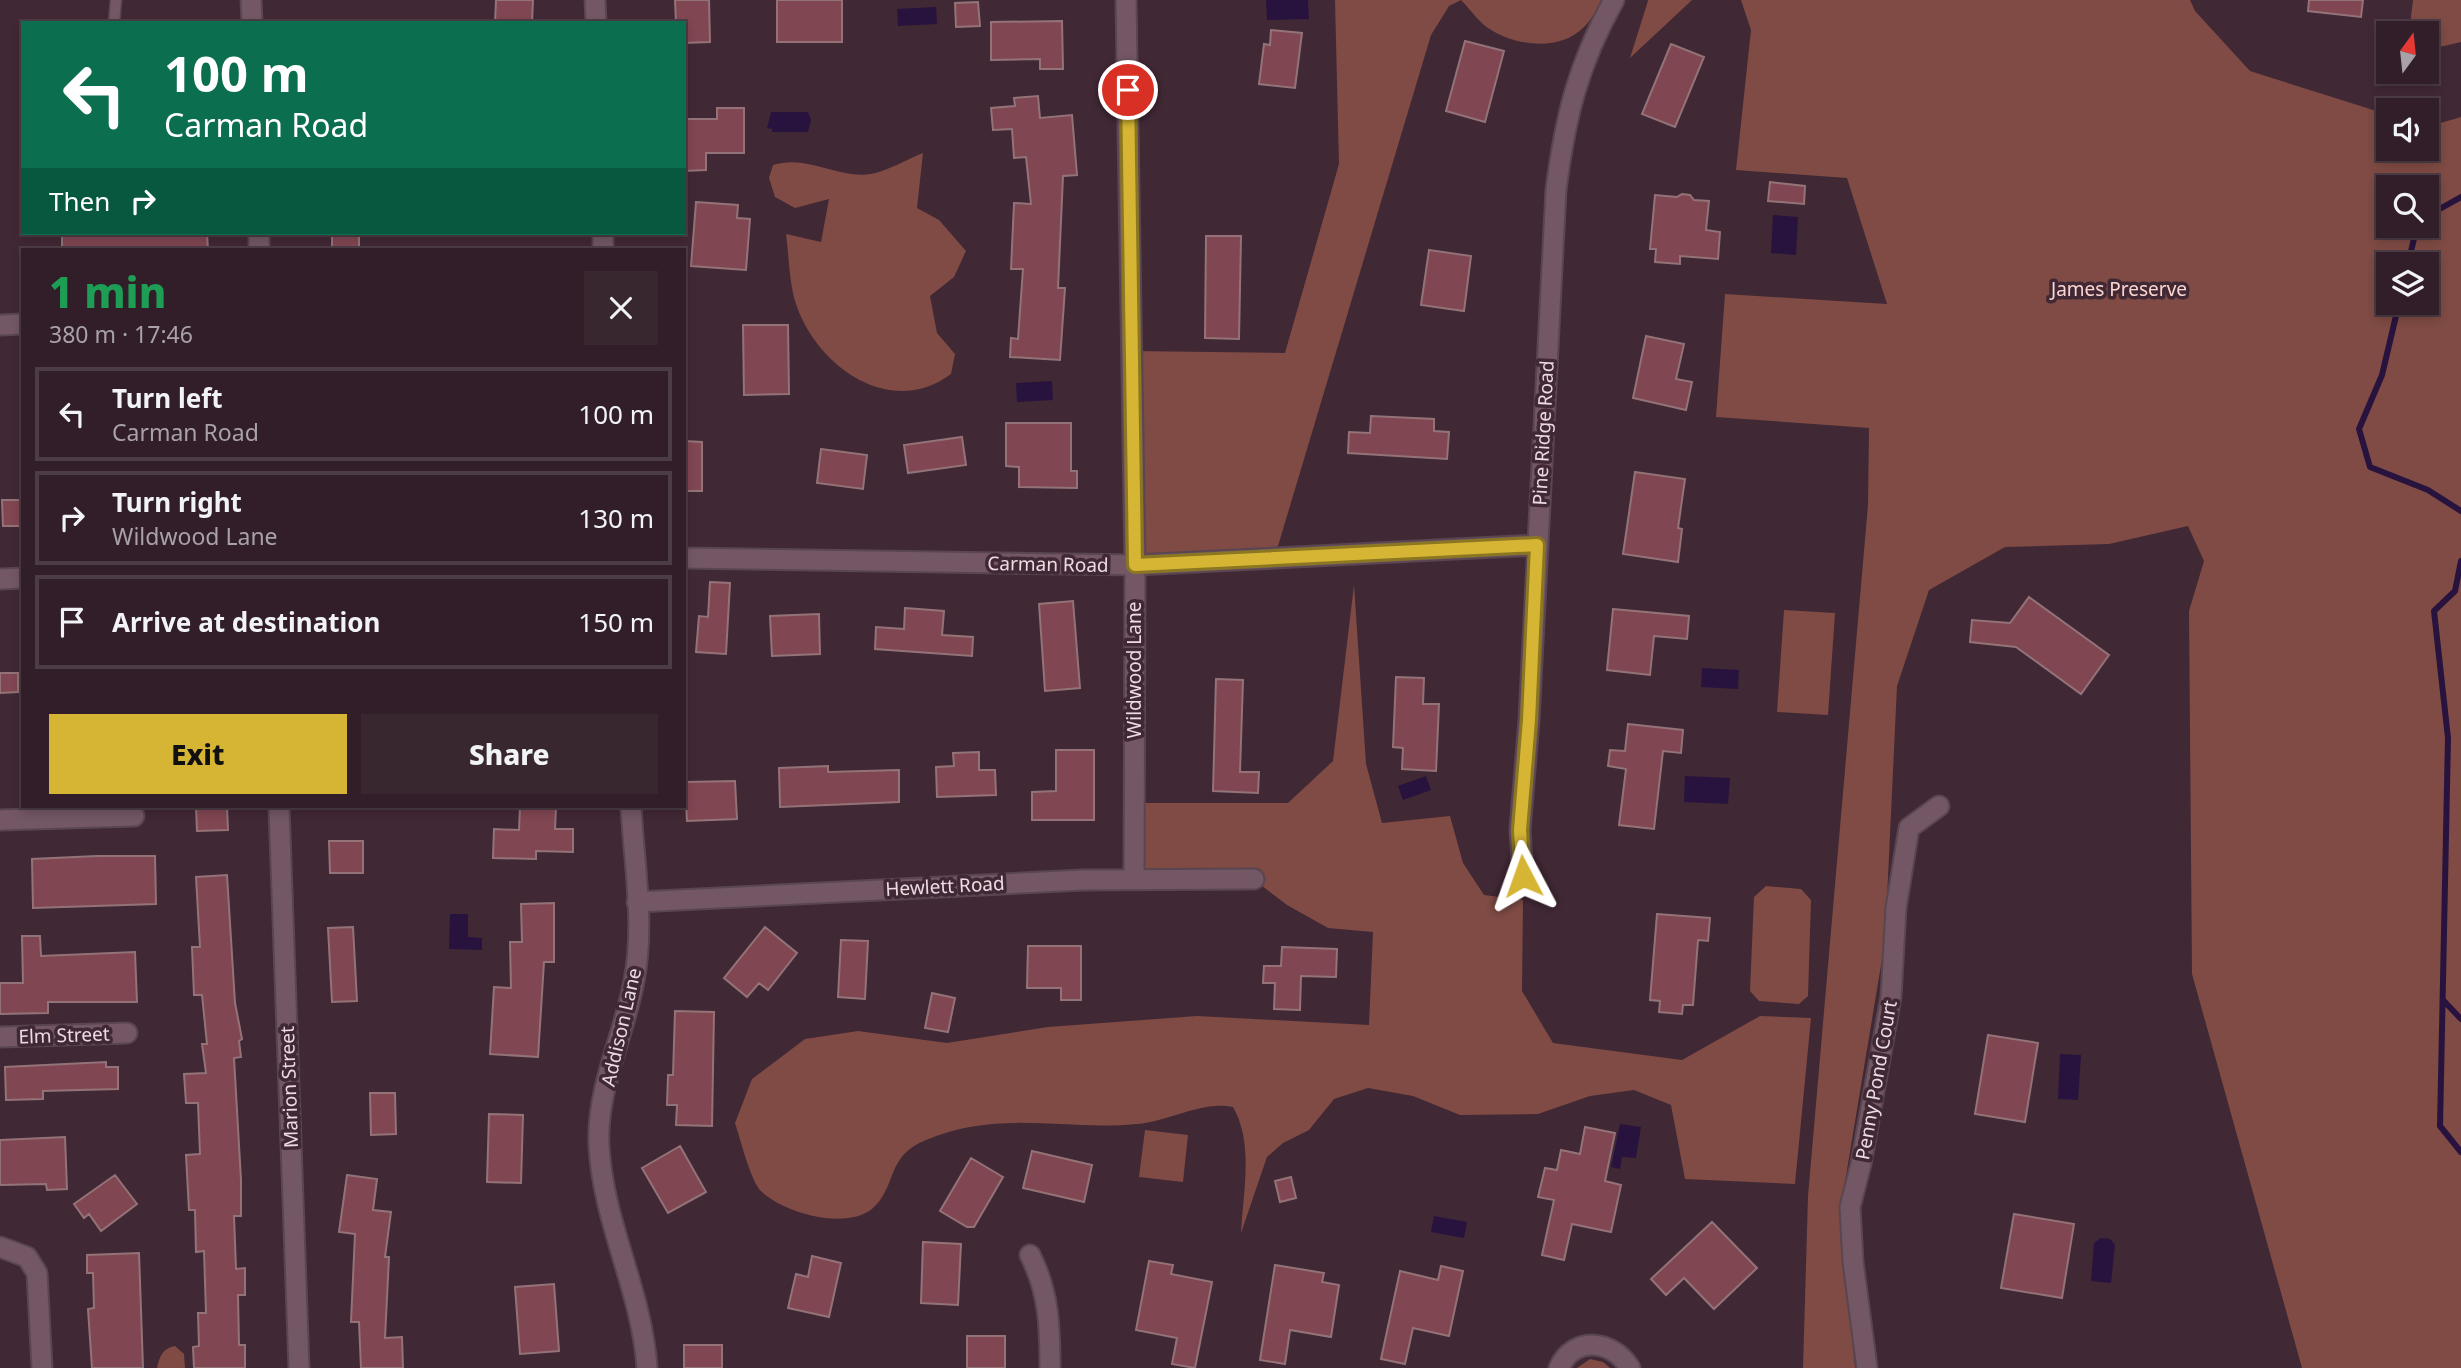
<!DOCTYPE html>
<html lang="en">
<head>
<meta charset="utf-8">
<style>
	:root { --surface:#311e28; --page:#392730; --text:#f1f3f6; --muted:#a8a2a8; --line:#4c3c45; --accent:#d6b534 }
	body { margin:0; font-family:"Noto Sans",sans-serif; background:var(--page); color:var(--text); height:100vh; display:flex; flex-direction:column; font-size:26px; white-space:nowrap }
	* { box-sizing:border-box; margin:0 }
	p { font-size:23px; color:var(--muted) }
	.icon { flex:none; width:38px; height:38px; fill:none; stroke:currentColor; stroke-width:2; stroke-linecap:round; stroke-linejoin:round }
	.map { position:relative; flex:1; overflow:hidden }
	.sheet { position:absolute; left:21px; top:248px; width:665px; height:560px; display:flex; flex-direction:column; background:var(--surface); border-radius:0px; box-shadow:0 4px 10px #0003,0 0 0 2px var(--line) }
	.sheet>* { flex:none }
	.hud { position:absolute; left:21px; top:21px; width:665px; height:214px; border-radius:0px; box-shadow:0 4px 10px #0003,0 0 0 2px var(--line); background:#0b6e4f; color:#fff; overflow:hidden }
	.needle { width:46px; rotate:15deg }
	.tools { position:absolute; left:2376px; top:21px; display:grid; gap:14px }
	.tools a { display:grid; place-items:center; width:63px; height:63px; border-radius:0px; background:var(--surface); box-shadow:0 4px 10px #0003,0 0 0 2px var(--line); font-size:35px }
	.pin { position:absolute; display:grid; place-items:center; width:60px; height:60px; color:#fff; margin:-30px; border:4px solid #fff; border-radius:50%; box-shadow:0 2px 7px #0007 }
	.me { position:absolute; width:77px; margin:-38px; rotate:356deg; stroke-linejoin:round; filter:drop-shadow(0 0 5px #0008) }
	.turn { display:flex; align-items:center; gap:24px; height:147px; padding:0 28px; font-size:32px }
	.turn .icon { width:91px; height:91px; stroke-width:2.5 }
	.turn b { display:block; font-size:49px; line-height:60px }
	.then { display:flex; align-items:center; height:66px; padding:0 28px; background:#0003; gap:14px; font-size:26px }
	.round { display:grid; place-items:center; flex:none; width:74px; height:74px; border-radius:0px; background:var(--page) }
	.headline { display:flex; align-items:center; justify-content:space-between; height:119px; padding:0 28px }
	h1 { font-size:42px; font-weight:800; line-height:52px; color:#1e9e55 }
	.button { display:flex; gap:14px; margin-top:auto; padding:14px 28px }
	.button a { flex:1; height:80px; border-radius:0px; background:var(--accent); color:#111; font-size:28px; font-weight:800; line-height:80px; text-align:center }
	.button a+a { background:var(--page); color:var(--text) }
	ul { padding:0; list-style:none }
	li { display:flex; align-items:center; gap:21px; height:94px; margin:0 14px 10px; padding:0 14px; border:4px solid var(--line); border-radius:0px }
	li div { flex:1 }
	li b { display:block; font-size:26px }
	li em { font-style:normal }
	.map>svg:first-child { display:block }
</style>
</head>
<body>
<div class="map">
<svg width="2461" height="1368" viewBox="0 0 2461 1368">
	<rect width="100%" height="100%" fill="#412835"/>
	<!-- green -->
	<path fill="#7f4b44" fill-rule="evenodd" d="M1335 0H1603C1597 9 1592 19 1584 27 1560 52 1514 46 1488 28 1478 21 1470 9 1461 0L1449 6 1431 35 1275 556 1135 565 1132 351 1285 353 1339 164Z
		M1648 0H1692L1630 58 1647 4Z
		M1741 0H2190L2195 11 2250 71 2389 115V149H2427V127L2461 117V1368H2302L2192 974 2189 611 2204 561 2188 526 2109 544 2005 547 1929 590 1897 686 1885 941 1840 1212 1855 1368H1803L1808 1196 1868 505 1869 428 1716 417 1725 294 1887 304 1847 178 1736 170 1751 30ZM2389 187H2427V226H2389ZM2389 264H2427V303H2389Z
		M2413 0H2461V42L2427 50V33H2409Z
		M923 153 917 208 939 220 966 251 954 277 930 296 937 333 955 354 951 374C891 419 817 367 796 304 789 283 789 256 786 234L821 242 829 199 795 208 775 197 769 178 773 165C807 154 838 179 871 174 888 171 907 159 923 153Z
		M1354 585 1366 764 1382 823 1450 816 1463 863 1484 895 1523 900 1522 991 1553 1043 1682 1060 1760 1016 1811 1018 1795 1184 1685 1179 1671 1105 1634 1090 1590 1096 1538 1114 1460 1115 1413 1096 1368 1088 1334 1099 1309 1130 1283 1143 1267 1157 1241 1233C1243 1193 1254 1143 1233 1107 1202 1100 1168 1122 1136 1124 1063 1131 998 1109 926 1140 885 1157 898 1185 873 1208 847 1231 783 1213 761 1191 751 1182 740 1138 735 1123L752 1079 805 1039 858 1031 947 1043 1048 1027 1197 1016 1369 1025 1373 932 1328 928 1287 905 1253 879H1134V803H1288L1333 761Z
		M1784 610 1835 613 1828 715 1777 712Z
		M1766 886 1801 889 1811 900 1808 996 1799 1004 1759 1001 1750 991 1754 897Z
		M1145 1130 1188 1135 1183 1182 1139 1177Z
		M175 1346 184 1354 185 1368H157C160 1356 162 1349 175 1346Z
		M1590 1359 1603 1362 1610 1368H1577Z"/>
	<!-- water -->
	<path fill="#28133e" d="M1266 0H1308L1309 19 1267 20Z
		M936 7 937 24 898 26 897 9Z
		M771 112H808L811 120 808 132H772V129L767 128Z
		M1773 215 1798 217 1796 255 1771 253Z
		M1052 381 1053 400 1017 402 1016 383Z
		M1702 668 1739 670 1738 689 1701 687Z
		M1426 776 1431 790 1403 800 1398 786Z
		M1685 776 1730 778 1728 804 1684 802Z
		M450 914H468V937L482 938V950L449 949Z
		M2060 1054 2081 1055 2078 1100 2058 1099Z
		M1620 1124 1641 1127 1636 1158 1622 1157 1620 1169 1611 1167Z
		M1434 1216 1467 1222 1464 1238 1431 1232Z
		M2101 1238 2110 1239 2115 1245 2111 1283 2091 1281 2094 1243Z"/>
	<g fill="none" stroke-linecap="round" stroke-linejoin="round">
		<!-- stream -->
		<path stroke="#28133e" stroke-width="6" d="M2427 216 2461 197
			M2408 264 2417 226
			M2399 303 2382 375 2359 429 2370 467 2428 490 2461 511
			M2461 561 2455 591 2434 611 2448 738 2440 1126 2461 1152
			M2443 1000 2461 1019"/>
	</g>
	<!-- building -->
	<path fill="#804652" stroke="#937378" stroke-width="2" d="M496 0H533L532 23H495Z
		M675 0H709L710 42 684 43V23H676Z
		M777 0H842V42H777Z
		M2309 0H2363L2361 17 2308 11Z
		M978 2 980 26 956 27 955 3Z
		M1062 21 1063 69H1040V59L991 60V22Z
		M1271 30 1302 33 1295 88 1259 84 1264 44 1270 45Z
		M1465 41 1504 51 1485 122 1446 111Z
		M1671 44 1704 57 1675 127 1642 114Z
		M1038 96 1040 118 1072 115 1077 175 1063 176 1058 288H1065L1060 360 1010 357 1011 338 1018 339 1023 269H1011L1014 203 1031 204 1026 157 1014 158 1012 129 993 130 991 108 1015 106 1014 98Z
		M717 108H744V153H706V170L684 171V119H717Z
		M1770 182 1805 186 1804 204 1768 201Z
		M1682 194 1690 195 1694 200 1709 201 1706 230 1720 232 1718 259 1680 256V264L1655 262 1656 249H1650L1655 195 1677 197Z
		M696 202 738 205 737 218 750 219 746 270 691 266Z
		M62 233H207L208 250H62Z
		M332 233H359V250H332Z
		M1206 236H1241L1239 339 1205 338Z
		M1429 250 1471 256 1464 311 1421 305Z
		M743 325H788L789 394 744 395Z
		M1646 336 1684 344 1676 379 1692 382 1686 410 1633 398Z
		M1371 416 1434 419V431L1449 432 1447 459 1348 453 1349 432 1370 433Z
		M1006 423H1071V471H1077V488L1019 487V467L1006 466Z
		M962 437 966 465 908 473 904 445Z
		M684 441 702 442V491H684Z
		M821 449 867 455 863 489 817 483Z
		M1635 472 1685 479 1678 528 1682 529 1678 562 1623 554Z
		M2 500H23V526H3Z
		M710 582 730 583 726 654 696 652 699 616 708 617Z
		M2029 597 2109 655 2081 694 2016 647 1970 642 1972 620 2010 623Z
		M1073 601 1080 688 1045 691 1039 604Z
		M905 608 944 611 942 635 973 637 972 656 875 649 876 627 904 629Z
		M1613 609 1689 616 1687 639 1654 636 1650 675 1607 670Z
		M819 614 820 654 772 656 770 616Z
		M0 673H18V692L0 693Z
		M1396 677 1424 678 1423 704H1439L1436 771 1402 769 1403 748 1393 747Z
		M1216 679 1243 680 1240 772H1259L1258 793 1213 791Z
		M1628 724 1683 730 1681 753 1663 751 1654 829 1619 825 1626 769 1608 766 1610 750 1625 751Z
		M1056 750H1094V820H1032V792L1056 791Z
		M979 752V770H995L996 795 937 797 936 767 954 766 953 753Z
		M828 766V772L899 770V802L780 807 779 768Z
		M735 781 737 819 687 821 685 782Z
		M196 807H227L228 830 197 831Z
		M520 807H556L555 829H573V852L536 851V859L493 858 494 829 519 830Z
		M329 841H363V873H330Z
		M97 856H155L156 904 33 908 32 859Z
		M227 875 235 1003 242 1039 239 1041 241 1057 234 1058 241 1180V1216H234L236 1269 245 1268V1295H238L239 1345H245V1368H194L193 1347 199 1346 198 1313H206L204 1251 196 1252 195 1210H189L186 1155 200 1154 198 1103H186L184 1074 206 1073 202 1044H207L202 995H194L192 947H200L196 877Z
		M554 903V962H544L538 1057 490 1054 494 987 511 988 510 942H522L521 904Z
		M1657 914 1710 918 1708 941 1698 940 1693 1005H1683L1682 1014 1659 1012 1660 1001 1650 1000Z
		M353 927 357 1001 332 1002 328 928Z
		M765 927 797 953 768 990 759 983 747 997 724 978Z
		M22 936H40L41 956 135 952 137 1002H48V1013L0 1014V983H23Z
		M841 940 868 941 865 999 838 997Z
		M1028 946H1081V1000H1061V988H1027Z
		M1282 947 1337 949 1336 977 1301 976 1300 1010 1274 1009 1275 983H1263L1264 966H1281Z
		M932 993 955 998 948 1032 925 1028Z
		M675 1011 714 1012 712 1126 676 1125 677 1105H667L668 1075H673Z
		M1988 1035 2038 1043 2025 1122 1975 1114Z
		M106 1062V1067H118V1089L43 1091V1099L6 1100 5 1067Z
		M370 1093H395L396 1134 371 1135Z
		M489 1114 523 1115 521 1183 487 1182Z
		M1585 1127 1615 1133 1605 1181 1621 1185 1611 1232 1572 1224 1564 1260 1542 1255 1554 1200 1538 1197 1545 1168 1557 1170 1561 1150 1580 1154Z
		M65 1137 67 1189 47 1190 46 1184 0 1185V1140Z
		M680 1146 706 1192 668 1213 642 1168Z
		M1032 1151 1092 1165 1084 1202 1023 1188Z
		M971 1158 1003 1177 974 1227H967L940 1211Z
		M115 1175 137 1204 101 1231 89 1214 84 1218 74 1204Z
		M347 1175 377 1179 373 1210 391 1212 385 1257H389L385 1338 402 1337 403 1368H361L359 1322H351L355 1234 339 1232Z
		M1291 1177 1296 1198 1280 1202 1275 1181Z
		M2014 1214 2074 1224 2062 1298 2001 1288Z
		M1712 1222 1757 1268 1714 1309 1684 1278 1666 1295 1651 1279Z
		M923 1242 961 1244 958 1305 921 1303Z
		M139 1253 143 1368H92L88 1309 94 1308 93 1273H87V1255Z
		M812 1256 841 1263 829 1317 788 1308 796 1274 808 1277Z
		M1149 1261 1173 1265 1171 1274 1212 1282 1195 1368 1172 1364 1177 1338 1136 1330Z
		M1275 1265 1324 1273 1322 1282 1339 1285 1331 1337 1290 1330 1285 1364 1260 1360Z
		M1441 1266 1463 1271 1449 1336 1413 1328 1405 1364 1381 1359 1400 1271 1438 1280Z
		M554 1284 559 1351 520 1354 515 1287Z
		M967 1336H1005V1368H967Z
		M684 1345H722V1368H684Z"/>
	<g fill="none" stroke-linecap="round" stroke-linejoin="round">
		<!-- lane casing -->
		<g stroke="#594650" stroke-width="13">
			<path id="lane" d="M114 23 116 0"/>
		</g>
		<!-- street casing -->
		<g stroke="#594650" stroke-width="23">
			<path id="street" d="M251 0 252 23
				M595 0 596 23
				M1126 0 1135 565 1134 879
				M259 233V250
				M603 233V250
				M0 325 23 324
				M684 558 1135 565 1537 545
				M0 579 23 578
				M279 807 299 1368
				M631 807C634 863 645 925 634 981 624 1036 596 1089 599 1146 603 1223 642 1291 647 1368
				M0 820 134 816
				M1523 876 1520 830 1529 720 1556 190C1565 118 1578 64 1614 0
				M637 902 1083 880 1254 879
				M0 1037 127 1033
				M0 1247 27 1257 37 1273 42 1368
				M1030 1255C1049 1292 1050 1327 1050 1368
				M1559 1368C1574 1335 1613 1340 1630 1368
				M1867 1368 1853 1262 1850 1207 1861 1164 1891 997 1896 908 1909 828 1939 806"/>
		</g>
		<!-- lane -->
		<use href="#lane" stroke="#735765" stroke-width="10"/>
		<!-- street -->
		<use href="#street" stroke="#735765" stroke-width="19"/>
	</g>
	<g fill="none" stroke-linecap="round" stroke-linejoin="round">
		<!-- route casing -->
		<g stroke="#8b7622" stroke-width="18">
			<path id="route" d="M1128 90 1135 565 1537 545 1529 720 1520 830 1523 876"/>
		</g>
		<!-- route -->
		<use href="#route" stroke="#d6b534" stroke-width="12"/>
	</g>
	<g text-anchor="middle" stroke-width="7" stroke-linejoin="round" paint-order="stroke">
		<!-- park labels -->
		<g font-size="19" fill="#fbd5cf" stroke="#412835">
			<text x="2119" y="296">James Preserve</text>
		</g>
		<!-- street labels -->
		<g font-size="19" fill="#ecdbe3" stroke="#412835">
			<text transform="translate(1543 433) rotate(-87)" y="7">Pine Ridge Road</text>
			<text transform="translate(1048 564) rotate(1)" y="7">Carman Road</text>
			<text transform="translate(1134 670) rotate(-90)" y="7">Wildwood Lane</text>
			<text transform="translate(945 886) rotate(-3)" y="7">Hewlett Road</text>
			<text transform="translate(621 1027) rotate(-77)" y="7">Addison Lane</text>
			<text transform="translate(64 1035) rotate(-2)" y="7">Elm Street</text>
			<text transform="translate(1876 1080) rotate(-80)" y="7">Penny Pond Court</text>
			<text transform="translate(289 1087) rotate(-92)" y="7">Marion Street</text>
		</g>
	</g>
</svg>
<div class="tools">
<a><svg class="needle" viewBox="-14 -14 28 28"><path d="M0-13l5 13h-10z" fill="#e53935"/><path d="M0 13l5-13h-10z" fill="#a8a2a8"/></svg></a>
<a><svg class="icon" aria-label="sound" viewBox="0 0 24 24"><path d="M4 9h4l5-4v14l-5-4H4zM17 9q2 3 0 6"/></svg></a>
<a><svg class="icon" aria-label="search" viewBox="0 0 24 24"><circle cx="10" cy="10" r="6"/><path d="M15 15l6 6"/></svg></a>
<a><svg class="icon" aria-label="layers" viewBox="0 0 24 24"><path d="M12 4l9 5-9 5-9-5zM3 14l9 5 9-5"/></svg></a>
</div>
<div class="pin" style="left:1128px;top:90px;background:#d93025"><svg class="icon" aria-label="arrive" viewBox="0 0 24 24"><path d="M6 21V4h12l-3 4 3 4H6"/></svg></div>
<svg class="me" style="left:1523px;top:876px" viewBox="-20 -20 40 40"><path d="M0-17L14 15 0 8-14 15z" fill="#d6b534" stroke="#fff" stroke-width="4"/></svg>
<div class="hud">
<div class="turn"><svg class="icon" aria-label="left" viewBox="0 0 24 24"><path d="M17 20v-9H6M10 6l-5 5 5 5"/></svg><div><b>100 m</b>Carman Road</div></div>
<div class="then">Then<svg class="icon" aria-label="right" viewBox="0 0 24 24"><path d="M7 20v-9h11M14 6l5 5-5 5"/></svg></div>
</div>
<section class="sheet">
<div class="headline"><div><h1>1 min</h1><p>380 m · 17:46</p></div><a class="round"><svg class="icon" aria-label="close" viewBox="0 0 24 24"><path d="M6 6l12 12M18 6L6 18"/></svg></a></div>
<ul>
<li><svg class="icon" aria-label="left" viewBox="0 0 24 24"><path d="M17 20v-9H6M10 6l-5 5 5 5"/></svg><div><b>Turn left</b><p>Carman Road</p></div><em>100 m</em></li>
<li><svg class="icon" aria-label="right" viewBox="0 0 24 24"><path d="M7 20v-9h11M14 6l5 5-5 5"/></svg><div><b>Turn right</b><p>Wildwood Lane</p></div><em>130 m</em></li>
<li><svg class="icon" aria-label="arrive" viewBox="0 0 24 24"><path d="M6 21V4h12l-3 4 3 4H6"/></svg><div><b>Arrive at destination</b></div><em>150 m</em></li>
</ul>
<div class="button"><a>Exit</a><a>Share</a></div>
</section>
</div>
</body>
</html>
